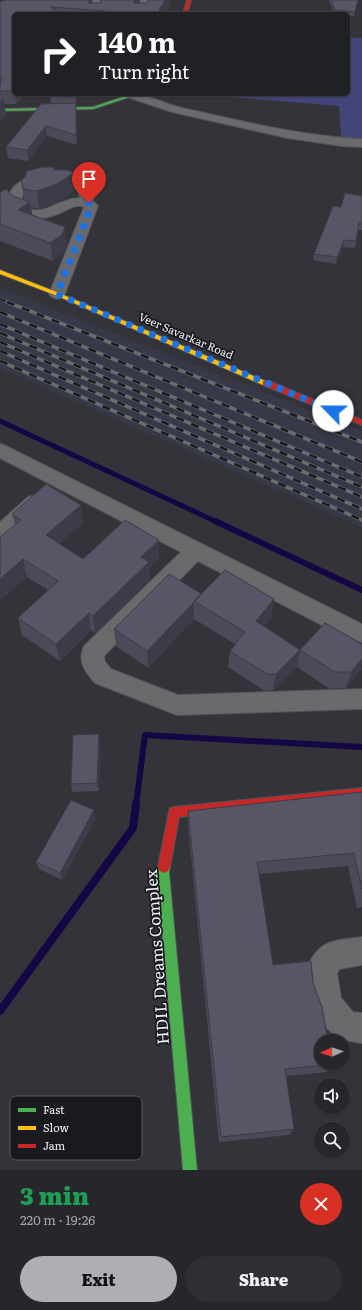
<!DOCTYPE html>
<html lang="en">
<head>
<meta charset="utf-8">
<style>
	:root { --surface:#26262b; --page:#2e2e33; --text:#f1f3f6; --muted:#a4a5a9; --line:#424347; --accent:#aeaeb5 }
	body { margin:0; font-family:Literata,serif; background:var(--page); color:var(--text); height:100vh; display:flex; flex-direction:column; font-size:15px; white-space:nowrap }
	* { box-sizing:border-box; margin:0 }
	p { font-size:13px; color:var(--muted) }
	.icon { flex:none; width:22px; height:22px; fill:none; stroke:currentColor; stroke-width:2; stroke-linecap:round; stroke-linejoin:round }
	.map { position:relative; height:1170px; overflow:hidden }
	.drawer { display:flex; flex-direction:column; background:var(--surface); flex:1 }
	.drawer>* { flex:none }
	.hud { position:absolute; left:12px; top:12px; width:338px; height:84px; border-radius:6px; box-shadow:0 1px 3px #0004,0 0 0 1px var(--line); background:#202124; color:#fff; overflow:hidden }
	.needle { width:26px; rotate:267deg }
	.fabs { position:absolute; left:314px; top:1034px; display:grid; gap:8px }
	.fabs a { display:grid; place-items:center; width:36px; height:36px; border-radius:50%; background:var(--surface); box-shadow:0 1px 3px #0004,0 0 0 1px var(--line); font-size:20px }
	.pin { position:absolute; display:grid; place-items:center; width:34px; height:34px; color:#fff; margin:-41px -17px; border-radius:50% 50% 50% 0; rotate:-45deg; box-shadow:0 0 4px #0007 }
	.pin .icon { rotate:45deg }
	.me { position:absolute; width:44px; margin:-22px; rotate:293deg; stroke-linejoin:round; filter:drop-shadow(0 0 3px #0008) }
	.turn { display:flex; align-items:center; gap:14px; height:84px; padding:0 20px; font-size:18px }
	.turn .icon { width:52px; height:52px; stroke-width:2.5 }
	.turn b { display:block; font-size:28px; line-height:34px }
	.round { display:grid; place-items:center; flex:none; width:42px; height:42px; border-radius:21px; background:var(--page) }
	.summary { display:flex; align-items:center; justify-content:space-between; height:68px; padding:0 20px }
	h1 { font-size:24px; font-weight:800; line-height:30px; color:#1e9e55 }
	.action { display:flex; gap:8px; margin-top:auto; padding:8px 20px }
	.action a { flex:1; height:46px; border-radius:24px; background:var(--accent); color:#111; font-size:16px; font-weight:800; line-height:46px; text-align:center }
	.action a+a { background:var(--page); color:var(--text) }
	.map>svg:first-child { display:block }
</style>
</head>
<body>
<div class="map">
<svg width="362" height="1170" viewBox="0 0 362 1170">
	<rect width="100%" height="100%" fill="#333339"/>
	<!-- built -->
	<path fill="#373949" d="M0 288 362 431V527L0 368Z"/>
	<!-- green -->
	<path fill="#434478" d="M348 38H362V140L341 139 339 106 193 94H348Z"/>
	<g fill="none" stroke-linecap="round" stroke-linejoin="round">
		<!-- stream-far2 -->
		<path stroke="#150645" stroke-width="5" d="M0 421 217 522"/>
		<!-- stream-far1 -->
		<path stroke="#150645" stroke-width="6" d="M215 521 362 590
			M136 805 145 735 362 747"/>
		<!-- stream -->
		<path stroke="#150645" stroke-width="8" d="M0 1011 133 828 136 804"/>
		<!-- street casing -->
		<g stroke="#525257" stroke-width="2">
			<path id="street" d="M93 0H103L100 14H90Z
				M141 0H151L146 14H136Z
				M130 94C148 94 165 104 182 108 242 121 301 136 362 139V147L342 146 287 138 172 112 130 98 128 96Z
				M38 175H58L88 183 94 198 92 200 98 206 65 294 62 297 57 299 52 297 49 294 84 207C75 203 66 211 58 214 41 221 16 220 8 202 8 185 25 178 38 175ZM48 182 66 184 77 188 80 198C75 198 70 199 65 201 51 205 38 217 24 205L22 197C26 185 36 183 48 182Z
				M0 444 6 446 362 624V642L343 636 198 561 104 656 105 662 111 669 178 695 362 689V709L177 715 95 683C85 672 77 661 84 646L181 552 0 458Z
				M35 495 42 497 45 502 42 507 7 539 0 541V522L28 497Z
				M362 937V965L340 969 337 973 341 998 353 1012 362 1013V1043C351 1042 339 1039 331 1032 317 1021 304 985 308 968 309 960 317 950 323 946 334 939 350 939 362 937Z"/>
		</g>
		<!-- fast casing -->
		<g stroke="#525257" stroke-width="2">
			<path id="fast" d="M132 94H139L93 109 0 111V109L93 107Z
				M164 861 168 863 170 867 169 872 197 1170H183L157 872 160 863Z"/>
		</g>
		<!-- slow casing -->
		<g stroke="#525257" stroke-width="2">
			<path id="slow" d="M0 270 59 293 270 383 269 385H263L55 295 0 274Z"/>
		</g>
		<!-- jam casing -->
		<g stroke="#525257" stroke-width="2">
			<path id="jam" d="M187 0H191L187 14H183Z
				M263 381H269L362 420V425L263 385Z
				M362 788V798L179 817 170 867 168 871 164 873 160 871 158 867 169 812 170 808 174 807Z"/>
		</g>
		<!-- street -->
		<use href="#street" fill="#6a6a6d" fill-rule="evenodd"/>
		<!-- fast -->
		<use href="#fast" fill="#4caf50" fill-rule="evenodd"/>
		<!-- slow -->
		<use href="#slow" fill="#ffc107" fill-rule="evenodd"/>
		<!-- jam -->
		<use href="#jam" fill="#c62828" fill-rule="evenodd"/>
		<!-- rail-far1 casing -->
		<g stroke="#6a6a6f" stroke-width="3">
			<path id="rail-far1" d="M0 299 10 303"/>
		</g>
		<!-- rail casing -->
		<g stroke="#6a6a6f" stroke-width="3.5">
			<path id="rail" d="M7 302 362 442
				M0 312 362 462
				M0 324 362 477
				M0 333 362 487
				M0 342 362 497
				M0 351 362 509
				M0 361 362 520"/>
		</g>
		<!-- rail-far1 -->
		<use href="#rail-far1" stroke="#191a1f" stroke-width="2" stroke-dasharray="6" stroke-linecap="butt"/>
		<!-- rail -->
		<use href="#rail" stroke="#191a1f" stroke-width="2.5" stroke-dasharray="8" stroke-linecap="butt"/>
	</g>
	<!-- wall -->
	<path fill="#4a4a59" d="M6 0H92L91 3H100L101 0H140L139 3 170 4 164 14H14V94H26L16 104H4L6 115 0 122V2Z
		M329 0H358L354 16H348V14H334Z
		M50 94H76V103H51Z
		M41 104 76 114 77 145 47 136 28 161 8 158 6 147Z
		M54 167 55 170 74 173 76 190 59 202 39 209 31 207 32 215 67 244 64 252 53 261 0 241V192L24 200 21 180Z
		M362 196V230H358L355 248 343 247 336 264 313 260 314 254 341 207Z
		M81 505 83 523 59 544 83 559 159 540V558L150 567V580L95 633 91 630 60 661 22 635 18 618 48 590 27 577 0 600V537L15 525 12 514Z
		M202 594 272 616 264 626 300 650 362 644 346 688 330 689 297 667 273 690 265 691 228 667 230 651 235 644 194 619 148 668 116 646 114 629Z
		M100 742 99 791 72 792 71 784Z
		M362 792V907L357 908 348 866 259 874 273 965 313 983 333 1064 327 1072 286 1076 294 1129 289 1135 219 1142 188 825V811Z
		M96 818 62 880 39 869 36 862Z"/>
	<!-- shaded-wall -->
	<path fill="#3c3c48" d="M89 0H92L90 10 88 3Z
		M135 0H140L135 13 134 3Z
		M165 0H170V4L164 14H157Z
		M15 94H26L16 104Z
		M4 99 6 115 0 122V103Z
		M76 103V114L77 145 76 135Z
		M46 126 47 136 28 161 27 150Z
		M54 167 56 185 74 173 76 190 59 202 39 209 37 191 54 170Z
		M30 202 33 219 18 210Z
		M65 227 67 244 64 252 53 261 50 243Z
		M344 240 343 247 336 264 337 257Z
		M81 505 83 523 49 553 46 535Z
		M159 540V558L150 567V580L95 633 93 616 141 557Z
		M23 559 27 577 0 600V579Z
		M274 599 272 616 254 638 256 621Z
		M194 601V619L148 668 147 651Z
		M89 613 91 630 60 661 56 644Z
		M300 650 297 667 273 690 276 674Z
		M362 659V670L346 688 351 672Z
		M99 734 100 742 99 791 97 783Z
		M94 810 96 818 62 880 60 873Z"/>
	<!-- building -->
	<path fill="#565667" stroke="#3c3c48" d="M6 0H89L88 3H100L101 0H135L134 3H147L148 0H165L157 14H144L51 7 59 14H14V91H0V86L2 76H0V2Z
		M331 0H358L355 12 335 10Z
		M0 99H4L0 103Z
		M76 103V135L46 126 27 150 6 147 41 104Z
		M42 167H54V170H68L74 173 57 184 37 191 27 190 23 187 21 180 25 177 27 171Z
		M6 189 13 196 30 202 18 210 65 227 62 235 50 243 0 224V192Z
		M345 193 362 196V223H359L356 241 344 240 337 257 314 254 333 206 341 207Z
		M46 484 81 505 46 535 83 559 125 520 159 540 141 557 149 562 93 616 89 613 56 644 18 618 58 581 23 559 0 579V537L21 520 12 514Z
		M225 570 274 599 256 621 300 650 276 674H267L230 651 245 632 194 601Z
		M169 574 202 594 147 651 114 629Z
		M325 623 362 644V659L351 672H335L300 650Z
		M99 734 97 783 71 784 73 735Z
		M362 792V889L354 853 257 862 273 965 311 961 313 983 322 1007 328 1041H321V1063H332L333 1064 285 1069 294 1129 221 1137 188 811Z
		M71 800 94 810 60 873 36 862Z"/>
	<g fill="none" stroke-linecap="round" stroke-linejoin="round">
		<!-- route -->
		<path stroke="#1a73e8" stroke-width="7" stroke-dasharray="0 12.6" d="M89 203 91 206 90 210 57 294 333 411"/>
	</g>
	<g text-anchor="middle" stroke-width="3.5" stroke-linejoin="round" paint-order="stroke">
		<!-- far-street labels -->
		<g font-size="11" fill="#f0f1f8" stroke="#191a1f">
			<text transform="translate(186 336) rotate(23)" y="4">Veer Savarkar Road</text>
		</g>
		<!-- near-street labels -->
		<g font-size="16" fill="#f0f1f8" stroke="#191a1f">
			<text transform="translate(157 957) rotate(-94)" y="6">HDIL Dreams Complex</text>
		</g>
	</g>
	<!-- legend -->
	<rect x="10" y="1096" width="132" height="64" rx="6" fill="#191a1f" stroke="#5a5a60" stroke-width="1"/>
	<rect x="18" y="1108" width="18" height="4" fill="#4caf50"/>
	<rect x="18" y="1126" width="18" height="4" fill="#ffc107"/>
	<rect x="18" y="1144" width="18" height="4" fill="#c62828"/>
	<g font-size="11" fill="#f0f1f8">
		<text x="43" y="1114">Fast</text>
		<text x="43" y="1132">Slow</text>
		<text x="43" y="1150">Jam</text>
	</g>
</svg>
<div class="fabs">
<a><svg class="needle" viewBox="-14 -14 28 28"><path d="M0-13l5 13h-10z" fill="#e53935"/><path d="M0 13l5-13h-10z" fill="#a4a5a9"/></svg></a>
<a><svg class="icon" aria-label="sound" viewBox="0 0 24 24"><path d="M4 9h4l5-4v14l-5-4H4zM17 9q2 3 0 6"/></svg></a>
<a><svg class="icon" aria-label="search" viewBox="0 0 24 24"><circle cx="10" cy="10" r="6"/><path d="M15 15l6 6"/></svg></a>
</div>
<div class="pin" style="left:89px;top:203px;background:#d93025"><svg class="icon" aria-label="arrive" viewBox="0 0 24 24"><path d="M6 21V4h12l-3 4 3 4H6"/></svg></div>
<svg class="me" style="left:333px;top:411px" viewBox="-20 -20 40 40"><circle r="19" fill="#fff"/><path d="M0-13L10 11 0 6-10 11z" fill="#1a73e8"/></svg>
<div class="hud">
<div class="turn"><svg class="icon" aria-label="right" viewBox="0 0 24 24"><path d="M7 20v-9h11M14 6l5 5-5 5"/></svg><div><b>140 m</b>Turn right</div></div>
</div>
</div>
<section class="drawer">
<div class="summary"><div><h1>3 min</h1><p>220 m · 19:26</p></div><a class="round" style="background:#d93025;color:#fff"><svg class="icon" aria-label="close" viewBox="0 0 24 24"><path d="M6 6l12 12M18 6L6 18"/></svg></a></div>
<div class="action"><a>Exit</a><a>Share</a></div>
</section>
</body>
</html>
